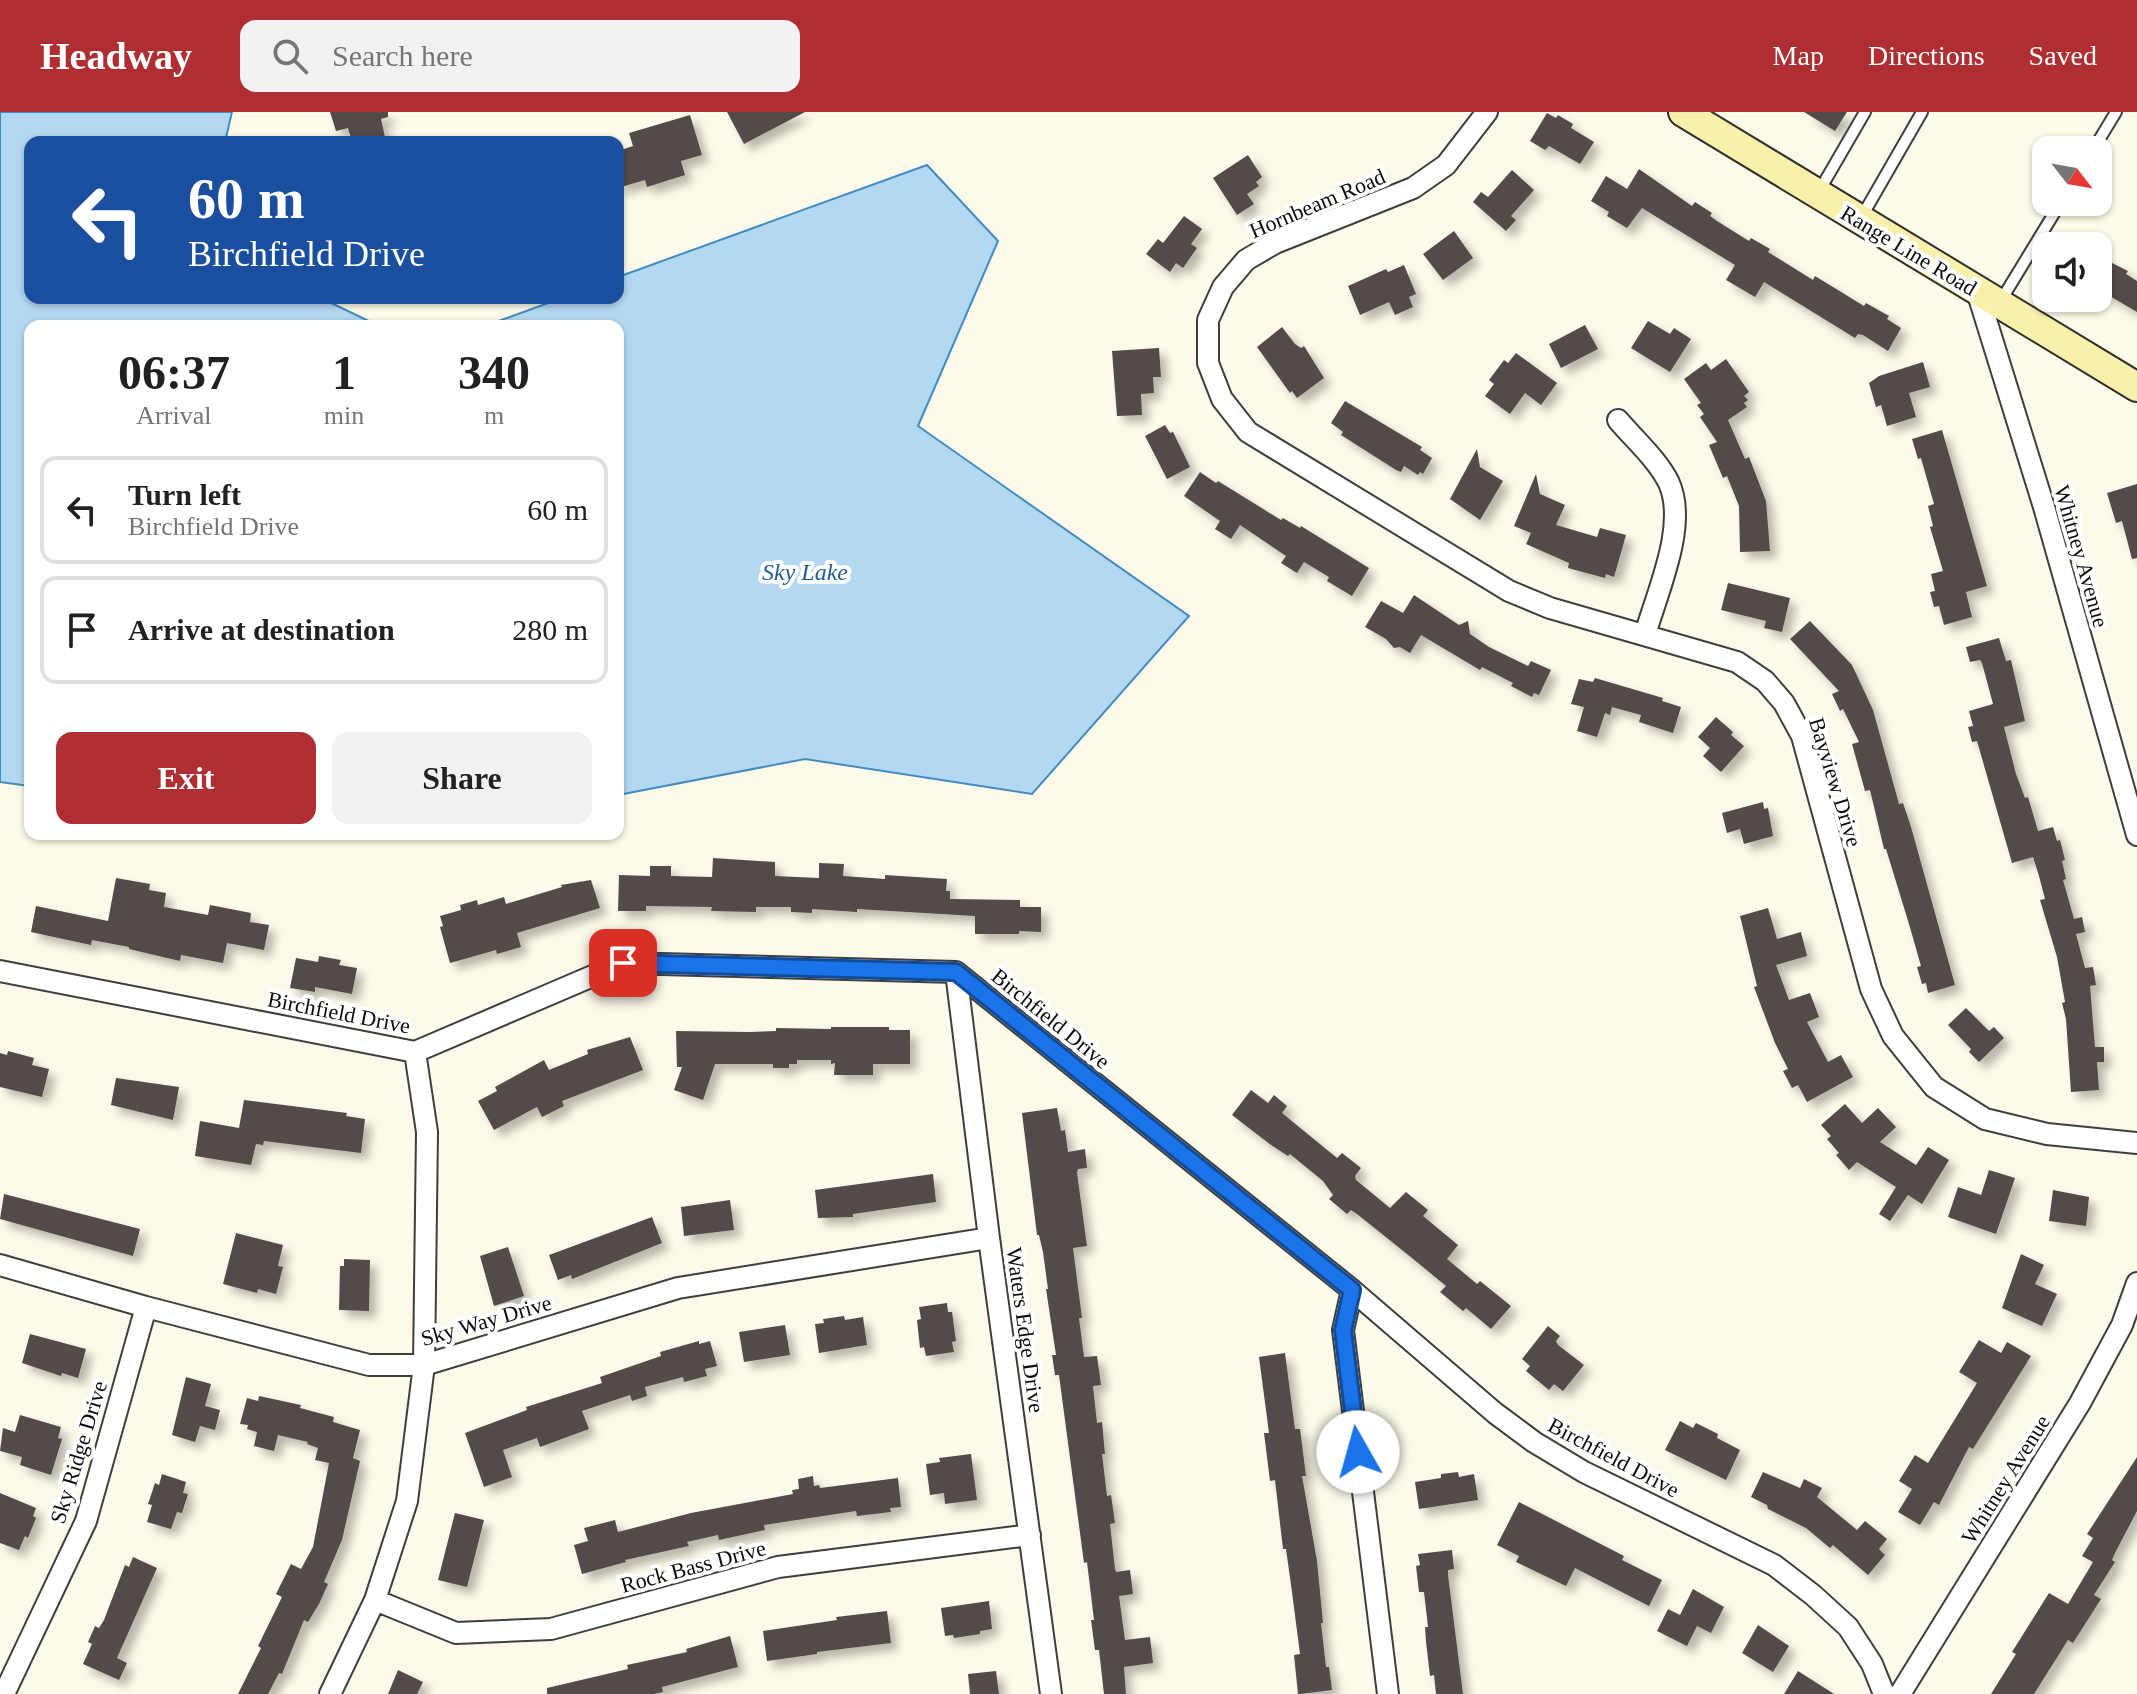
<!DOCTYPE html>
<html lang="en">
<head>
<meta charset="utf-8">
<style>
	:root { --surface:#fff; --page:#f2f2f2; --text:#202124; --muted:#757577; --line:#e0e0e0; --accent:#af2e32 }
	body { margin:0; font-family:Georgia,serif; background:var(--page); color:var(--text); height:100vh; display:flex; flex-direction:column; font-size:30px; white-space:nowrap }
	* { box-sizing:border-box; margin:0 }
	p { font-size:26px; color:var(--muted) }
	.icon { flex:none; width:44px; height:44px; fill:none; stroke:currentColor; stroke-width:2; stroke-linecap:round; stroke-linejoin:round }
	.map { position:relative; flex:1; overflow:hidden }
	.drawer { position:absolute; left:24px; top:208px; width:600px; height:520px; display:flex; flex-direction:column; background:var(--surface); border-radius:16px; box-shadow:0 2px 6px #0004 }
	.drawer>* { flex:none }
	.guide { position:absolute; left:24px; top:24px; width:600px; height:168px; border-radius:16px; box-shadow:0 2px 6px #0004; background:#1a4fa0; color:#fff; overflow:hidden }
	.needle { width:52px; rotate:121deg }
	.buttons { position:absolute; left:2032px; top:24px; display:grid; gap:16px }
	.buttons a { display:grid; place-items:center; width:80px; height:80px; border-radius:16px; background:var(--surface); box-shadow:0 2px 6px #0004; font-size:40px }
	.pin { position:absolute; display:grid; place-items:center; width:68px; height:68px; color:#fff; margin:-34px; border-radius:16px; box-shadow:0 4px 12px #0006 }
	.me { position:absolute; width:88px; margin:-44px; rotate:353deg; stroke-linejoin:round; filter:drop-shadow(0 0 6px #0008) }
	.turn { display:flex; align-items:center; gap:28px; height:168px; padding:0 32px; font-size:36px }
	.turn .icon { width:104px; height:104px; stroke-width:2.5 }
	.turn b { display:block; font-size:56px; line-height:68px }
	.eta { display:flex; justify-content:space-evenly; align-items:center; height:136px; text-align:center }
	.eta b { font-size:48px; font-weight:700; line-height:56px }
	.action { display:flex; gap:16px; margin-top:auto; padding:16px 32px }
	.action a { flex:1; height:92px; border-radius:16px; background:var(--accent); color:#fff; font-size:32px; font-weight:700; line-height:92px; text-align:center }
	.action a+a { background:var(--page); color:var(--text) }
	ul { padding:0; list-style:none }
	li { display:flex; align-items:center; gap:24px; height:108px; margin:0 16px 12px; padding:0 16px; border:4px solid var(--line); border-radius:16px }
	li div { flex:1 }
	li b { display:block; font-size:30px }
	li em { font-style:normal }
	header { display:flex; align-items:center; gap:48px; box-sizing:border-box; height:112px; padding:0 40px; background:var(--accent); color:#fff }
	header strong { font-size:38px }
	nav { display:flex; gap:44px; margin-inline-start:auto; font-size:28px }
	.search { width:560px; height:72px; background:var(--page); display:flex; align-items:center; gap:20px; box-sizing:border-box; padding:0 28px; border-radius:16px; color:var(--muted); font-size:30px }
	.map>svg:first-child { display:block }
</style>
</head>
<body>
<header>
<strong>Headway</strong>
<div class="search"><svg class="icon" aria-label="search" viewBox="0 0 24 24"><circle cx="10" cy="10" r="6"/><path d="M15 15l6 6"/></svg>Search here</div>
<nav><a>Map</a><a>Directions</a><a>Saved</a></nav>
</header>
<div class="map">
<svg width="2137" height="1582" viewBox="0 0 2137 1582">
	<defs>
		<filter id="shadow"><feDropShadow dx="7" dy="7" stdDeviation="4" flood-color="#0004"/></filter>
	</defs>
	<rect width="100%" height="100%" fill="#fdfaea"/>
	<!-- water -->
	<path fill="#b3d8f1" stroke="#408cc2" stroke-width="2" d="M0 0H232L225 30H30V186H321L379 214H30V674L0 670Z
		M927 53 998 129 918 314 1189 504 1032 682 805 647 618 683V214H485L562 186H618V165Z"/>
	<!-- building -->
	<path fill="#524c48" filter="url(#shadow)" d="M330 0H388V5L381 7 386 30H352L348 16 336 19Z
		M727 0H805L744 32Z
		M1804 0H1847L1835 19Z
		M1547 1 1556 6 1558 3 1573 12 1571 16 1594 30 1580 52 1549 34 1545 38 1530 29Z
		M690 3 702 43 681 49 685 63 647 75 645 68 618 76V39L633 34 629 21Z
		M1248 43 1262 65 1256 70 1259 74 1247 82 1254 92 1237 103 1213 66Z
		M1639 57 1692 94 1695 90 1712 101 1710 104 1717 109 1749 129 1751 126 1770 137 1768 140 1813 168 1815 164 1864 194 1866 191 1889 204 1887 207 1901 216 1888 239 1863 223 1858 222 1855 226 1764 170 1755 185 1726 168 1735 153 1642 96 1627 116 1607 104 1609 100 1591 89 1606 64 1627 77Z
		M1512 58 1534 78 1511 104 1516 108 1506 119 1473 90 1481 80 1488 85Z
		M1184 104 1202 117 1191 132 1197 136 1183 156 1176 151 1170 160 1146 142 1158 127 1163 131Z
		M1454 119 1473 146 1443 168 1423 142Z
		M2098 144 2128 159 2126 162 2137 169V200L2098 177Z
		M1404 153 1416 182 1409 185 1413 195 1395 203 1389 190 1360 203 1348 174 1386 157 1388 160Z
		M1648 209 1670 222 1674 216 1691 227 1670 260 1631 236Z
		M1585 213 1598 237 1561 256 1549 232Z
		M1282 215 1295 232 1301 236 1304 234 1324 266 1297 286 1292 279 1290 281 1257 235Z
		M1159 236 1161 265H1153L1154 281 1141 282 1142 303 1117 304 1112 239Z
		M1516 241 1557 271 1541 293 1525 281 1510 302 1485 284 1494 272 1489 268 1504 248 1508 251Z
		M1726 247 1749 280 1744 284 1748 288 1744 291 1747 295 1728 308 1745 347 1749 345 1766 389 1770 439 1740 440 1739 394 1727 364 1723 366 1709 333 1717 330 1700 305 1704 302 1697 293 1701 291 1684 267 1706 251 1711 258Z
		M1923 250 1930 275 1909 281 1916 305 1887 314 1881 293 1876 295 1869 271 1879 264Z
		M1345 289 1422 335 1420 338 1432 346 1423 362 1420 360 1418 363 1404 354 1401 360 1396 358 1341 323 1343 320 1331 311Z
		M1165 313 1170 321 1173 320 1190 355 1167 367 1145 324Z
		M1942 318 1987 474 1966 480 1972 505 1944 513 1939 494 1934 495 1930 480 1935 479 1931 462 1943 459 1930 415 1933 414 1928 394 1934 392 1921 346 1918 347 1912 327Z
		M1477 337 1480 355 1503 369 1480 408 1450 387Z
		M1200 360 1216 371 1218 369 1281 408 1283 406 1300 416 1301 414 1369 456 1352 484 1327 469 1329 465 1304 450 1297 461 1281 451 1286 444 1240 413 1231 427 1215 417 1220 409 1184 384Z
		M1536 362 1540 382 1565 393 1556 413 1597 425 1600 416 1626 423 1614 465 1606 462 1605 466 1568 456 1569 451 1526 432 1531 421 1514 414Z
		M2137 372V446L2132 447 2122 409 2116 411 2107 381Z
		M1728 471 1790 486 1782 520 1764 516 1766 509 1721 498Z
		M1414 483 1459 513 1468 509 1470 522 1489 535 1528 554 1531 549 1551 558 1539 583 1534 581 1532 585 1511 574 1513 571 1482 555 1480 558 1421 523 1410 541 1400 535 1394 536 1386 527 1365 515 1381 489 1403 501Z
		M1810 509 1852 553 1873 598 1899 692 1903 691 1911 715 1955 873 1928 881 1926 871 1922 872 1917 855 1921 854 1909 812 1886 737H1884L1870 678 1865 679 1852 632 1859 630 1843 597 1840 599 1832 582 1839 579 1790 527Z
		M1999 526 2006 549 2011 548 2025 609 2004 615 2016 662 2025 686 2028 685 2038 719 2053 715 2057 729 2060 728 2065 748 2062 749 2066 767 2063 768 2074 807 2082 805 2085 820 2076 822 2085 856 2093 855 2096 873 2090 874 2095 935H2104V950H2097L2099 978 2071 980 2066 907 2062 891 2065 890 2057 845 2040 788 2045 787 2039 764 2033 745 2012 751 1977 629 1972 630 1968 615 1973 614 1969 599 1993 592 1982 551 1980 548 1970 550 1966 535Z
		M1595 566 1663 586 1662 589 1681 595 1673 621 1639 610 1641 603 1612 595 1610 603 1605 601 1597 625 1577 619 1584 595 1571 592 1579 567 1593 570Z
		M1716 605 1733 620 1731 623 1744 634 1721 660 1703 644 1710 636 1698 625Z
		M1763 690 1764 697 1768 696 1773 724 1744 732 1740 717 1727 721 1722 701Z
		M713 746 775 750V764L819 766V751L844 752 843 764 885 767V763L947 767 946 779H950V787L1020 788V795H1041V820L1019 819V822H975V804L857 797V800L812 797V801L791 800V795H756V800L711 799 712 795 646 794V799H618L619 763 650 764V754H671V764L712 765Z
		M116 766 150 772 149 778 166 781 164 795 208 803 210 793 251 801 250 810 269 813 264 838 227 831 223 851 181 843 180 849 129 837V835L92 828 91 833 31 820 36 794 108 809Z
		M591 768 600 796 517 821 521 835 497 842 496 838 450 851 440 815 443 814 440 804 461 798 460 793 477 788 478 793 504 785 506 792 562 775 561 773Z
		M1768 796 1777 827 1801 820 1807 844 1776 853 1789 888 1810 881 1819 905 1807 910 1828 950 1841 943 1853 965 1807 990 1798 973 1792 976 1783 959 1788 957 1775 931 1754 875 1757 874 1740 804Z
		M319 844 341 848 339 853 357 856 352 882 315 875V880L290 876 296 846 318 850Z
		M1966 896 1989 919 1994 915 2004 926 1979 950 1969 940 1971 937 1948 913Z
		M831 915H889V918H910V952H873V963H834L835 951 831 952V948H797V952H789V956H773V952H715L703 988 674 978 682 955H677L676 919 750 920 776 919V916L831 917Z
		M630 925 643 958 562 989 564 994 542 1005 537 995 494 1018 478 989 497 979 495 975 544 948 549 958 588 942 587 938Z
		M8 939 34 946 32 953 49 957 42 985 0 975V941L7 943Z
		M116 966 179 975 173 1008 111 993Z
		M1251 978 1268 991 1274 983 1287 994 1282 1001 1337 1046 1342 1041 1361 1056 1355 1064 1356 1068 1390 1096 1406 1080 1428 1098 1423 1104 1458 1133 1447 1147 1477 1172 1480 1169 1511 1194 1491 1217 1466 1196 1463 1199 1440 1180 1446 1174 1412 1146 1357 1102 1351 1098 1347 1102 1329 1087 1333 1083 1323 1069 1290 1042 1288 1044 1271 1033 1232 1003Z
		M244 988 347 1001 346 1004 365 1007 361 1041 264 1029 263 1033 256 1032 251 1053 195 1044 200 1009 239 1016Z
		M1845 992 1862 1011 1878 996 1896 1015 1880 1030 1916 1053 1928 1035 1949 1048 1922 1092 1908 1083 1890 1109 1879 1102 1896 1075 1857 1050 1849 1058 1836 1043 1839 1041 1827 1027 1831 1024 1821 1013Z
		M1057 996 1061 1019 1065 1018 1068 1040 1085 1037 1087 1056 1078 1057 1077 1061 1087 1134 1073 1136 1082 1206H1079L1084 1245 1097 1244 1101 1273 1093 1274 1097 1311 1102 1310 1105 1342H1102L1107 1384 1111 1383 1115 1411 1110 1412 1115 1457 1116 1460 1130 1458 1133 1482 1119 1484 1125 1528 1150 1525 1153 1551 1124 1555 1126 1582H1104L1099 1538H1095L1091 1508H1094L1087 1450 1084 1451 1059 1263H1055L1052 1243H1056L1046 1177H1048L1043 1140 1039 1123H1037L1022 1001Z
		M1989 1058 2015 1066 1996 1122 1948 1105 1958 1075 1981 1083Z
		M933 1062 936 1090 853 1102V1105L818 1106 815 1078Z
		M2053 1078 2089 1085 2086 1114 2049 1109Z
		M4 1082 140 1117 133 1144 0 1107Z
		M730 1088 734 1118 684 1124 681 1095Z
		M652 1105 662 1131 572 1167 571 1163 558 1168 549 1143Z
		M236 1121 283 1133 278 1154 283 1155 276 1182 258 1177 257 1181 223 1172Z
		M508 1135 524 1184 494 1194 480 1144Z
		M2021 1142 2044 1153 2035 1172 2057 1182 2042 1214 2002 1196Z
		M344 1147 370 1148 369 1199 339 1198 340 1154H344Z
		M947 1191 948 1200H952L956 1229 952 1230 954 1240 926 1244 924 1235 920 1236 917 1208 921 1207 919 1195Z
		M844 1204 845 1208 863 1205 867 1233 819 1241 815 1212 824 1211 823 1207Z
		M785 1213 790 1243 744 1250 739 1220Z
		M1548 1214 1560 1224 1556 1229 1558 1233 1584 1253 1563 1279 1554 1272 1549 1278 1526 1259 1530 1254 1522 1247Z
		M30 1222 86 1237 78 1266 62 1261 61 1264 22 1251Z
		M1979 1228 2001 1241 2007 1230 2031 1244 1973 1337 1969 1335 1939 1393 1934 1390 1920 1413 1898 1400 1912 1377 1899 1369 1915 1343 1928 1351 1977 1271 1959 1260Z
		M699 1229V1232L710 1229 717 1254 705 1257 707 1264 684 1270 683 1265 645 1275 647 1284 632 1289 630 1283 582 1299 589 1317 540 1335 537 1326 503 1338 512 1365 484 1375 465 1321 527 1298 526 1295 602 1271 600 1265 661 1244 660 1240Z
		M1285 1241 1295 1317H1300L1306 1364H1302L1317 1449 1323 1511H1321L1326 1555H1329L1332 1578 1300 1582H1298L1294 1543 1300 1542 1292 1480 1286 1437H1283L1275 1368 1270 1369 1264 1321H1269L1259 1245Z
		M186 1265 211 1272 205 1294 220 1298 215 1318 200 1314 195 1330 172 1323Z
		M259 1284 301 1293 300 1296 334 1305 333 1310 360 1318 353 1346 360 1349 342 1428 324 1470 328 1472 319 1492 308 1510 304 1508 282 1562 279 1561 268 1582H238L261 1536 258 1534 282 1485 276 1482 291 1452 301 1457 313 1435 329 1351 315 1348 318 1336 307 1332 308 1330 278 1323 274 1339 254 1334 257 1320 247 1317 248 1313 240 1312 247 1286 258 1289Z
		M20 1303 61 1315 58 1326 62 1327 51 1363 20 1353 22 1345 0 1339 3 1316 15 1320Z
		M1680 1309 1693 1316 1696 1311 1718 1322 1717 1326 1740 1338 1726 1368 1665 1338Z
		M971 1342 977 1388 945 1392 944 1381 930 1383 926 1352 940 1350 939 1346Z
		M2137 1345V1399L2115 1441 2112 1448 2115 1450 2094 1483 2101 1487 2073 1531 2068 1528 2034 1582H1991L2016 1542 2012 1540 2049 1481 2068 1492 2093 1450 2082 1444 2093 1426 2087 1422Z
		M1458 1360 1459 1365 1474 1362 1478 1388 1419 1397 1415 1370 1441 1366V1362Z
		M1763 1360 1800 1376 1804 1367 1822 1376 1817 1385 1857 1418 1865 1409 1887 1427 1879 1437 1885 1443 1868 1463 1833 1433 1830 1436 1806 1416 1768 1397 1767 1393 1751 1385Z
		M162 1362 186 1370 183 1381 188 1382 182 1401 177 1400 171 1417 147 1410 152 1393 148 1392 155 1371 159 1373Z
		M813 1364 814 1374 819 1373 820 1376 898 1366 901 1395 890 1396 891 1400 857 1404 856 1399 764 1413 765 1418 719 1428 718 1423 687 1430 689 1434 625 1448 626 1450 582 1462 574 1433 588 1429 584 1416 615 1408 618 1420 691 1401 793 1382 792 1378 799 1377 798 1367Z
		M0 1381 36 1396 33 1404 36 1406 28 1426 25 1424 19 1438 0 1431Z
		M1519 1390 1624 1444 1622 1448 1662 1468 1649 1494 1575 1456 1566 1474 1516 1450 1519 1444 1497 1433Z
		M455 1401 484 1408 467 1475 438 1468Z
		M1452 1438 1454 1457 1448 1458V1463L1463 1582H1436L1434 1563 1430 1564 1426 1530 1425 1515H1428L1424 1480H1419L1416 1454 1420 1453 1418 1442Z
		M133 1445 157 1456 117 1546 127 1551 119 1568 83 1552 92 1532 88 1530 95 1514 99 1516 104 1508 125 1453 129 1455Z
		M1693 1477 1724 1495 1711 1521 1697 1514 1687 1534 1657 1519 1668 1497 1680 1503Z
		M989 1489 992 1517 980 1519V1522L954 1526 953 1523 945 1524 941 1496Z
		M887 1499 891 1531 817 1540V1542L767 1549 763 1519 837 1508 836 1505Z
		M1758 1513 1789 1534 1773 1560 1742 1541Z
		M730 1524 738 1555 662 1575 663 1580 653 1582H547V1576L628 1557 627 1553 687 1540 686 1537Z
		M398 1558 423 1570 417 1582H388Z
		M996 1559 999 1582H970L968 1562Z
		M1798 1559 1834 1582H1784Z"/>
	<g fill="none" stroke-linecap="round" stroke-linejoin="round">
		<!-- lane casing -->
		<g stroke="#3e3e3e" stroke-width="14">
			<path id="lane" d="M2093 38 2116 0
				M1818 81 1865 0
				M1861 106 1922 0
				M2000 190 2061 90"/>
		</g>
		<!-- street casing -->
		<g stroke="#3e3e3e" stroke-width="24">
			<path id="street" d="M1487 0 1446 53 1413 76 1275 131 1246 148 1223 175 1208 208V251L1222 287 1248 320 1509 479 1550 496 1737 550 1765 569 1784 591 1802 624 1871 877 1893 924 1934 975 1985 1007 2047 1022 2137 1031
				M1977 179 2044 395 2137 723
				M1618 308C1634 327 1658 348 1669 371 1688 414 1657 480 1645 523
				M0 859 415 940 623 851 956 860 1352 1178 1495 1301 1534 1330 1584 1360 1774 1453 1813 1483 1848 1515 1872 1552 1884 1582
				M956 860 989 1126 1051 1582
				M0 1153 146 1195 369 1253H424L678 1176 989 1126
				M1352 1178 1343 1218 1388 1582
				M375 1488 456 1521 551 1517 778 1455 1030 1423
				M4 1582 86 1409 146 1195
				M330 1582 375 1488 407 1389 424 1253 427 1020 415 940
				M1900 1582 2080 1291 2122 1213 2137 1171"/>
		</g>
		<!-- secondary casing -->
		<g stroke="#2d2d2d" stroke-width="32">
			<path id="secondary" d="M1683 0 2137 275"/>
		</g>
		<!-- lane -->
		<use href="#lane" stroke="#fff" stroke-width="10"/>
		<!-- street -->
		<use href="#street" stroke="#fff" stroke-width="20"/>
		<!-- secondary -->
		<use href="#secondary" stroke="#f9f1aa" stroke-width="28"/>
	</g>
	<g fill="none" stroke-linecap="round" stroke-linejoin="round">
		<!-- route casing -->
		<g stroke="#114b97" stroke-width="20">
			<path id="route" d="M623 851 956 860 1352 1178 1343 1218 1358 1340"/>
		</g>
		<!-- route -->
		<use href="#route" stroke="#1a73e8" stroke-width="14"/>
	</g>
	<g text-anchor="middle" stroke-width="8" stroke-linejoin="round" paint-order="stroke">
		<!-- street labels -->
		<g font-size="22" fill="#0b0b0b" stroke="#fff">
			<text transform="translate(1317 91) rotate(-23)" y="8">Hornbeam Road</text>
			<text transform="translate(1909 138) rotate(31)" y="8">Range Line Road</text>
			<text transform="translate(2082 444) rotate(74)" y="8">Whitney Avenue</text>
			<text transform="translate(1836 670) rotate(73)" y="8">Bayview Drive</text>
			<text transform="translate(339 900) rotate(11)" y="8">Birchfield Drive</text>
			<text transform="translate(1051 906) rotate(39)" y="8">Birchfield Drive</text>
			<text transform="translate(486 1208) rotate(-16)" y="8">Sky Way Drive</text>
			<text transform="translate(1026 1218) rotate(82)" y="8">Waters Edge Drive</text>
			<text transform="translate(78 1340) rotate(-73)" y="8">Sky Ridge Drive</text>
			<text transform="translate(1614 1345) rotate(28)" y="8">Birchfield Drive</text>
			<text transform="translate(2005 1367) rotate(-58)" y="8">Whitney Avenue</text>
			<text transform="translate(693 1454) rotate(-15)" y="8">Rock Bass Drive</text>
		</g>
		<!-- water labels -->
		<g font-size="24" font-style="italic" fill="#1f5d92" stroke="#fff">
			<text x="805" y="468">Sky Lake</text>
		</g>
	</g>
</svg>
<div class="buttons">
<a><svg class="needle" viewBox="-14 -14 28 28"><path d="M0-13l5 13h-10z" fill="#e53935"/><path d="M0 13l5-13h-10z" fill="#757577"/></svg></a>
<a><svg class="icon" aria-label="sound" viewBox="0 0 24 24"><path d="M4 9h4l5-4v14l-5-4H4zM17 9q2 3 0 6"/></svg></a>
</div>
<div class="pin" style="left:623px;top:851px;background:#d93025"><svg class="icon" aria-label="arrive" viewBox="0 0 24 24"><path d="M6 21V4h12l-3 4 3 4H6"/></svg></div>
<svg class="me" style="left:1358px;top:1340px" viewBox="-20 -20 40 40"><circle r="19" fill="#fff"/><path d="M0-13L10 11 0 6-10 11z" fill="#1a73e8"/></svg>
<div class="guide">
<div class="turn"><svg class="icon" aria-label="left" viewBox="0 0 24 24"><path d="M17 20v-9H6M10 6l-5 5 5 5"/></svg><div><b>60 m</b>Birchfield Drive</div></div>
</div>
<section class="drawer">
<div class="eta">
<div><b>06:37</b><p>Arrival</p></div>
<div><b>1</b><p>min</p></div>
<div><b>340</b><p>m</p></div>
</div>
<ul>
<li><svg class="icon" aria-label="left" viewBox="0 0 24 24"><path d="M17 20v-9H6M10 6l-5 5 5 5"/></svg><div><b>Turn left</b><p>Birchfield Drive</p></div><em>60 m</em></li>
<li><svg class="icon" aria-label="arrive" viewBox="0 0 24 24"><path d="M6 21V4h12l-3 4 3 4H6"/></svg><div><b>Arrive at destination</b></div><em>280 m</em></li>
</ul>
<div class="action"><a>Exit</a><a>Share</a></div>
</section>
</div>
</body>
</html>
